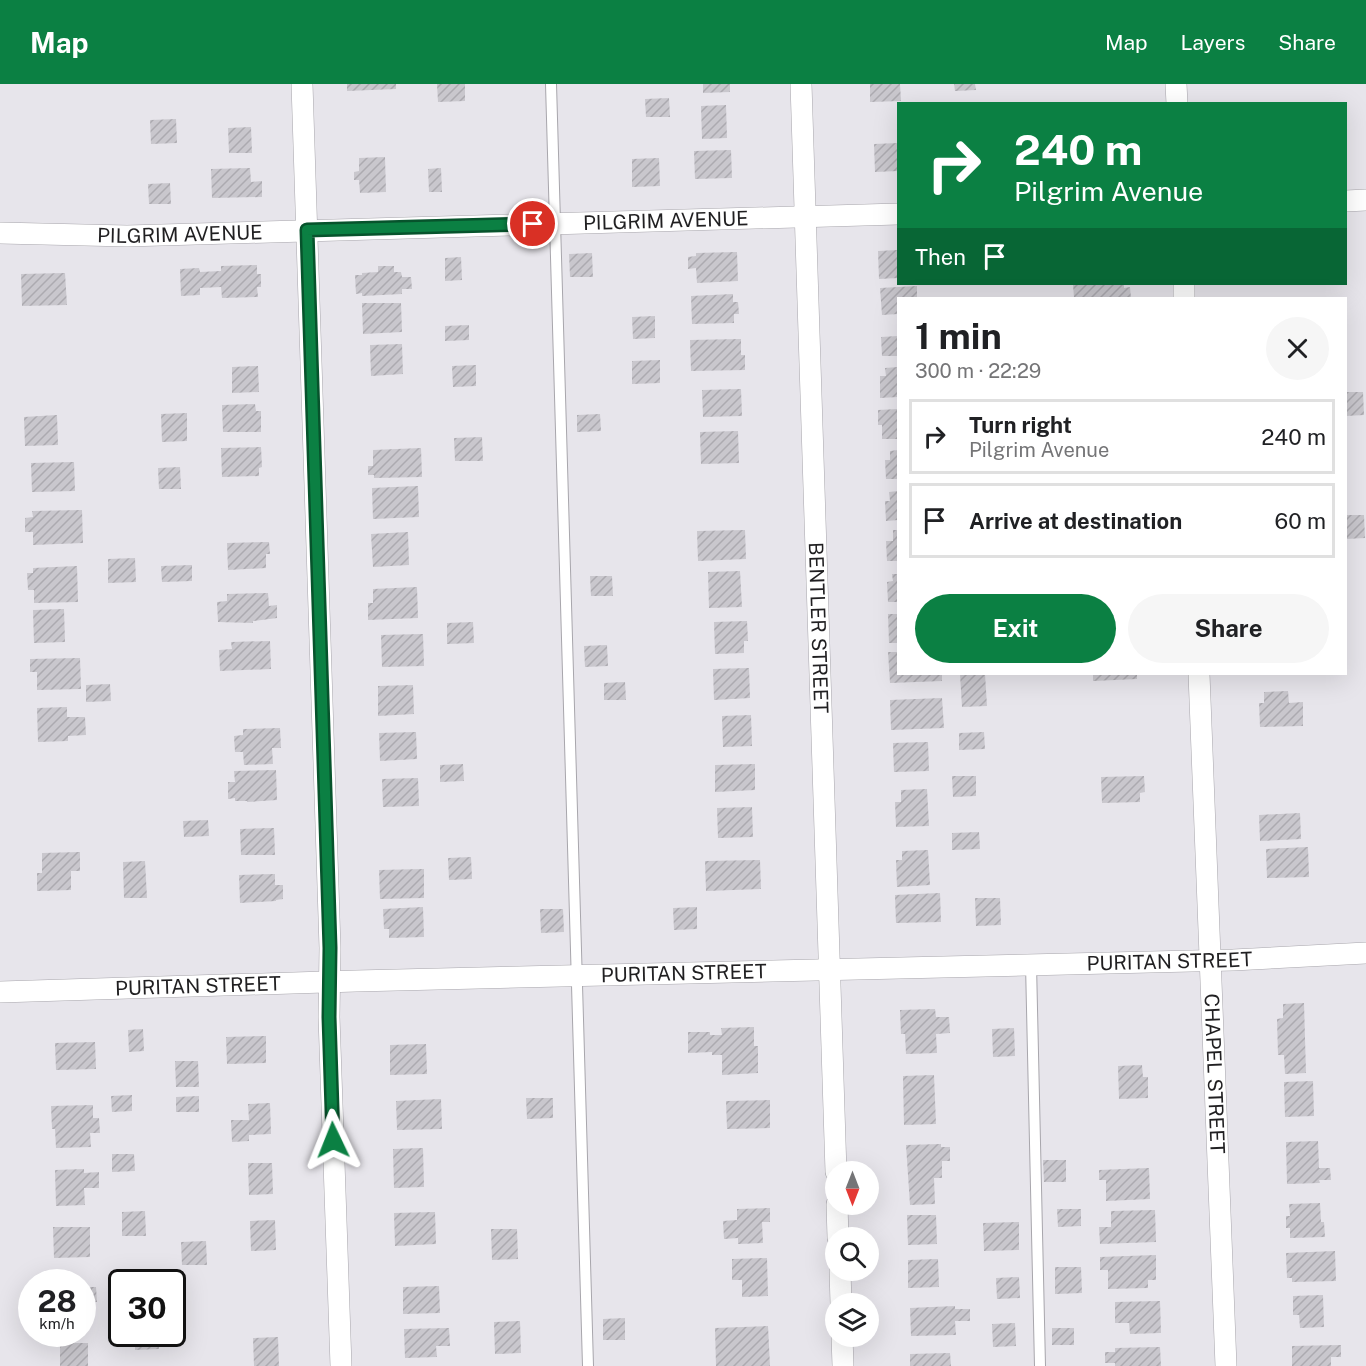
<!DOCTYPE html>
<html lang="en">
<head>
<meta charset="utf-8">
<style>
	:root { --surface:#fff; --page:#f6f6f6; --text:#202124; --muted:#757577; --line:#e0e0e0; --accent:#0b8043 }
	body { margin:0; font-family:"Public Sans",sans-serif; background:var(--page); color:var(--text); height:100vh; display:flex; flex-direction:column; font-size:22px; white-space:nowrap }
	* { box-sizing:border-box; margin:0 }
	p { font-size:20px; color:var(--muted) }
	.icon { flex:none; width:33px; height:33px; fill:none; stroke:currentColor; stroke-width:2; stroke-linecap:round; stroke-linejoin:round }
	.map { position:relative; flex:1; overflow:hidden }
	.side { position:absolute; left:897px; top:213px; width:450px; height:378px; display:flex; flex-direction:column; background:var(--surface); border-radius:0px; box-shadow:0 6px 24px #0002 }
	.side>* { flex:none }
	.top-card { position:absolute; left:897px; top:18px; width:450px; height:183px; border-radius:0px; box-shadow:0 6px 24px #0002; background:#0b8043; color:#fff; overflow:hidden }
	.needle { width:39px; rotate:180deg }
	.buttons { position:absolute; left:825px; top:1077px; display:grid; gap:12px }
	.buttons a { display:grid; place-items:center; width:54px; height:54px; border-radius:50%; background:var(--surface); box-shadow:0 6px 24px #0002; font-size:30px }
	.speed { position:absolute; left:18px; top:1185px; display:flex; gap:12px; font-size:30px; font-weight:700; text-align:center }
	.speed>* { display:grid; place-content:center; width:78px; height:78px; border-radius:50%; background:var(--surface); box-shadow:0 6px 24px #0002; line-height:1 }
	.speed small { font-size:15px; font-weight:400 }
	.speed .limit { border:3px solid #111; border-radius:9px; background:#fff; color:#111 }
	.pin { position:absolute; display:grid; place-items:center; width:51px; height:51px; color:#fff; margin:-26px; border:3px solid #fff; border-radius:50%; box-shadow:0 2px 6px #0007 }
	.me { position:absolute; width:66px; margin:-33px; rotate:358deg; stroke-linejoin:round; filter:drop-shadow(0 0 4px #0008) }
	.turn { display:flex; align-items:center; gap:21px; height:126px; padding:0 18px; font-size:27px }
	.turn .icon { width:78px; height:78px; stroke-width:2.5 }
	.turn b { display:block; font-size:42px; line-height:51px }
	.then { display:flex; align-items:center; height:57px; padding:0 18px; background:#0003; gap:12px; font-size:22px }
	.round { display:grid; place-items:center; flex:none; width:63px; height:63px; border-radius:32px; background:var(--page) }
	.headline { display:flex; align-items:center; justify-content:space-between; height:102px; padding:0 18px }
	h1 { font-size:36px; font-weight:700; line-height:45px }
	.cta { display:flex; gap:12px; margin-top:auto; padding:12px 18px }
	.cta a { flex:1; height:69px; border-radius:36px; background:var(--accent); color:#fff; font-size:24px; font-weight:700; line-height:69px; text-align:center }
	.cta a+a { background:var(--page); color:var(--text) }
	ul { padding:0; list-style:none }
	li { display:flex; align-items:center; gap:18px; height:75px; margin:0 12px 9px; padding:0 6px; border:3px solid var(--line); border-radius:0px }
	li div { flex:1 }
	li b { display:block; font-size:22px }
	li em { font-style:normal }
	header { display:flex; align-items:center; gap:36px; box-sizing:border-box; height:84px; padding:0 30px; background:var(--accent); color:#fff }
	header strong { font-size:28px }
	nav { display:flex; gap:33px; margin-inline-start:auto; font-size:21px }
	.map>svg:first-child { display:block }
</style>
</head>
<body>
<header>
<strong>Map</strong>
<nav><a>Map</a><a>Layers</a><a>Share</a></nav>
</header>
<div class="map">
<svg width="1366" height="1282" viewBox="0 0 1366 1282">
	<defs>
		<pattern id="building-hatch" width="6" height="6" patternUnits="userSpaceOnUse" patternTransform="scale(1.5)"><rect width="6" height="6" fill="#c9c7cd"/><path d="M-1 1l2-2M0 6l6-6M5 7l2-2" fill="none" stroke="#acaab0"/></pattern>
	</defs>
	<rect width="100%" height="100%" fill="#e7e5eb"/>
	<!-- building -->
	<path fill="url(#building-hatch)" d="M347 0H396V5L347 7Z
		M437 0H465V17L438 18Z
		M703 0H730V8L703 9Z
		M870 0H900L901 17 870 18Z
		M954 0H975L976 6 955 7Z
		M669 14 670 33H646L645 15Z
		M726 21 727 54 702 55 701 22Z
		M176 35 177 59 151 60 150 36Z
		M251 43 252 69H229L228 44Z
		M898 59V87L875 88 874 60Z
		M731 66 732 94 695 95 694 67Z
		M385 73 386 108 360 109 359 96H354V88L359 87V74Z
		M659 74 660 102 632 103V75Z
		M250 84 251 98 262 97V113L212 114 211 85Z
		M441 84 442 108H429L428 85Z
		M170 99 171 120H149L148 100Z
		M898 166V194L879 195 878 167Z
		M737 168 738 197 697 199 696 184 688 185V173L696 172V169Z
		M592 169 593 193H570L569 170Z
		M461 173 462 196 445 197V174Z
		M257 181V190H261V203H257L258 213 222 214 221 203 200 204V211L181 212 180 185 199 184 200 188 221 187V182Z
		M378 182H394V188H401L402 193H411L412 205H402V210L362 212V209L356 210 355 191H362V189L378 188Z
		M65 189 67 221 22 222 21 190Z
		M1073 200H1124V204L1130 203 1131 214H1074Z
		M917 202V214H898V230L882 231 880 204Z
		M733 210V218H738L739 230H734V239L692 240 691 212Z
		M362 219H401L402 248 363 250Z
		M655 232V254L633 255 632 233Z
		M469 241V256L445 257V242Z
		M898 252V272H882L881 253Z
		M741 255V271H745V286L691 287 690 256Z
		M402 260 403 290 371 292 370 261Z
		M660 276V299L632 300V277Z
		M476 281V302L453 303 452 282Z
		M258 282 259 308 232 309V283Z
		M898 283V313L880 314V292H886L885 284Z
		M741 305 742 332 703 333 702 306Z
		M1346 308H1363L1364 331 1346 332Z
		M255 320 256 327H261V348H223L222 321Z
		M898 325V355H882V341H878V326Z
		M187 329V357L162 358 161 330Z
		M600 330 601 347 577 348V331Z
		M57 331 58 361 25 362 24 333Z
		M738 347 739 379 701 380 700 348Z
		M482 353 483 377H455L454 354Z
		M261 363 262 383 259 384V392L222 393 221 364Z
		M421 364 422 393 374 394V391H368V382H373V366Z
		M898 366V395H886L885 376H890V367Z
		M74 378 75 407 32 408 31 379Z
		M180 383 181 405H159L158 384Z
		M418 402 419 433 373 435 372 404Z
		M898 407V436L886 437 885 417H890L889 408Z
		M82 426 83 459 33 461V448H25V434L33 433 32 427Z
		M1346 431H1364L1365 454 1346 455Z
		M745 446 746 475 698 477 697 447Z
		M893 446H898V477H887L886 457H893Z
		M408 448 409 481 373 483 371 450Z
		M269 458 270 470H266V484L228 486 227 459Z
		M135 474 136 498 108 499V475Z
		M192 481V497L162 498 161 482Z
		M77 482 78 518 34 519V506H28L27 489H33V484Z
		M740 487 742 523 709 524 708 488Z
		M892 490H898V518H888L887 498 893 497Z
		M590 492H612L613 512H591Z
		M417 503 418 534 368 536V519H373V505Z
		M268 509 269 522 277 521V534L253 537V539L218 538 217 518 227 517V510Z
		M64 525 65 558 34 559 33 526Z
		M888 530H898V559H889Z
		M747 537 748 557H744V569L715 570 714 538Z
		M473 538 474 559 447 560V539Z
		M423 550 424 582 382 583 381 551Z
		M270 557 271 585 220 587 219 566 232 565 231 558Z
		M607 561 608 582 585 583 584 562Z
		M888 568H898V590H942V597L890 599Z
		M80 574 81 605 37 606V588H30V575Z
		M749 584 750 614 714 616 713 585Z
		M960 590H985L987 622 962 623Z
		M1093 590H1137V595L1093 597Z
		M625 598 626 616H604V599Z
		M110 600 111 617 86 618V601Z
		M413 601 414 630 378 632V602Z
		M1288 607 1289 619 1303 618V642L1260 643 1259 619H1264V608Z
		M942 614 944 644 891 646 890 616Z
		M67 623V633H85L86 651 68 652V657L38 658 37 624Z
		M751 631 752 662 723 663 722 632Z
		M280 644 281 664H272L273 680 244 681 243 668H235L234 652 243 651V645Z
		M416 648 417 675 380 677 379 649Z
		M984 648 985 665 959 666V649Z
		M928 658 929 687 894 688 893 659Z
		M463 680 464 697 440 698V681Z
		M755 680V706L715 708V681Z
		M276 686 277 716 247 718V717H235V714L228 715V698H235L234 687Z
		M952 692H976V712L953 713Z
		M1144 692 1145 708 1140 709V718L1102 719 1101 693Z
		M418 694 419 722 383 723 382 695Z
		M927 705 929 742 896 743 895 718H901V706Z
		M752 723 753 753 718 754 717 724Z
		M1300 729 1301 755 1260 757 1259 731Z
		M208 736 209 752 184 753 183 737Z
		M274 744 275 771H241L240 745Z
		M979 748 980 765 952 766V749Z
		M1308 763 1309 793 1267 794 1266 765Z
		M928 766 930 801 897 803 896 776H902V767Z
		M80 768V787H71V806L37 807V789H42V769Z
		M471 773 472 795 449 796 448 774Z
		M760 776 761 805 706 807 705 777Z
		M145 777 147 814H124L123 778Z
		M424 785V814L380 815 379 786Z
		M275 790V801H283V815L276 816V817L240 819 239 791Z
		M940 809 941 838 896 839 895 811Z
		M975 814H1000L1001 841 976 842Z
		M423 823 424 853 389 854V845H384L383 825Z
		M697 823V845L674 846 673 824Z
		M540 825H563L564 848 541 849Z
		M1304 919 1306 989 1285 990 1284 971H1278L1277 935 1283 934V920Z
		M935 925 936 933H949L950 949 936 950 937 969 906 970 905 950H901L900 926Z
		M754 943V962H758V989L722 991V971H712V968L688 969V948H710V951H722L721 944Z
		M1014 944 1015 972 993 973 992 945Z
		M143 945 144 967 129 968 128 946Z
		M266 952V979L227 980 226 953Z
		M95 958 96 985 56 986 55 959Z
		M426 960 427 990 390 991V961Z
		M175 977H198L199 1003H176Z
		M1142 981 1143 993H1148V1014L1119 1015 1118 982Z
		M934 991 936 1040 904 1041 903 992Z
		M1313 997 1314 1032 1285 1033 1284 998Z
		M132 1011V1027L112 1028 111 1012Z
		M199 1012V1028H176V1013Z
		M526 1014H553V1034L527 1035Z
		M441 1015 442 1045 397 1046 396 1017Z
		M770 1016V1044L727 1045 726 1017Z
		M270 1019 271 1050 249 1051V1057L232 1058 231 1036H249L248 1020Z
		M93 1021V1034H99L100 1049H90L91 1063 56 1064 55 1045H52L51 1022Z
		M1318 1057 1319 1084H1330L1331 1096H1319L1320 1099 1287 1100 1286 1058Z
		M941 1060V1063H950V1077H942V1094H934L935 1120 910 1121 906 1061Z
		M423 1064 424 1103 394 1104 393 1065Z
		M112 1070H134L135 1087 112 1088Z
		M1043 1076H1066V1098H1044Z
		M248 1079H272L273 1110 249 1111Z
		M1149 1084 1150 1115 1106 1117V1096H1099V1086Z
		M84 1085V1089L99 1088V1104H84L85 1121 56 1122 55 1086Z
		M1320 1119 1321 1138H1324L1325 1153 1290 1154V1144H1286V1132H1290L1289 1120Z
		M770 1124V1138H762L763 1159 738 1160V1154L724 1155 723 1137 737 1136V1125Z
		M1057 1125H1081V1142L1058 1143Z
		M1155 1126 1156 1158 1100 1160 1099 1143H1111V1127Z
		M145 1127 146 1152H122V1128Z
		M435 1128 436 1160 395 1162 394 1129Z
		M907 1131H936L937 1160 908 1161Z
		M275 1136 276 1166 251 1167 250 1137Z
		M1019 1138V1166L984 1167 983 1139Z
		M53 1143H90V1173L54 1174Z
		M491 1145H517L518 1175 492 1176Z
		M206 1157 207 1181H182L181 1158Z
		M1335 1167 1336 1197 1292 1198V1194H1287L1286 1169Z
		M1156 1171V1196H1148V1204L1108 1205V1186H1100V1173Z
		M767 1174 768 1212 742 1213V1196H732V1175Z
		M938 1175 939 1203 908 1204V1176Z
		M1055 1183H1081L1082 1209 1055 1210Z
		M1019 1193 1020 1214 997 1215 996 1194Z
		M439 1202 440 1229 403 1230V1203Z
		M82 1203H96L97 1218 82 1219Z
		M1323 1211 1324 1243 1300 1244 1299 1231H1293V1212Z
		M1160 1217 1161 1249 1130 1250 1129 1239H1115V1218Z
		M955 1222V1225H970V1237H955L956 1251 911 1252 910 1224Z
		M625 1234V1256H603V1235Z
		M520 1237 521 1269 495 1270 494 1238Z
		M1015 1239 1016 1262 993 1263 992 1240Z
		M768 1242 770 1282H716L715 1244Z
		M449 1244 450 1262H436L437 1273 405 1274 404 1245Z
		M1052 1244H1074V1261H1052Z
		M135 1250H158L159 1265 135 1266Z
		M278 1253 279 1282H254L253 1254Z
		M60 1259H88V1282H60Z
		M1341 1261V1273H1331V1282H1292V1262Z
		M1160 1263 1161 1282H1115V1279H1105V1268H1115V1264Z
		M950 1269 951 1282H910V1270Z"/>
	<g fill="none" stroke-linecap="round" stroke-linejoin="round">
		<!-- lane casing -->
		<g stroke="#a8a6ac" stroke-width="12">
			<path id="lane" d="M551 0 588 1282
				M1031 880 1040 1282"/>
		</g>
		<!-- street casing -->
		<g stroke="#a8a6ac" stroke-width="22">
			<g id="street">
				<path d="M302 0 330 864 329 933 341 1282"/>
				<path id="s1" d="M801 0 836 1088"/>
				<path d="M1176 0 1177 20"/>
				<path d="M1346 117 1366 116"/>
				<path id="s2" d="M0 149 127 152 898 130"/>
				<path d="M1184 200V214"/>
				<path id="s3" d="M1199 590 1226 1282"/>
				<path id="s4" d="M0 908 356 897 1233 876 1366 869"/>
				<path d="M837 1120 838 1154"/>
				<path d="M840 1186 841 1220"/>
				<path d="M842 1252 843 1282"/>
			</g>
		</g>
		<!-- lane -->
		<use href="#lane" stroke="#fff" stroke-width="10"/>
		<!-- street -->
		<use href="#street" stroke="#fff" stroke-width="21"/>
	</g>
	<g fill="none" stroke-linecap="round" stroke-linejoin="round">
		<!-- route casing -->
		<g stroke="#07532c" stroke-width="15">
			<path id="route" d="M333 1056 329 933 330 864 307 146 533 140"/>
		</g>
		<!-- route -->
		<use href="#route" stroke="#0b8043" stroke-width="10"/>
	</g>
	<g text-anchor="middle" stroke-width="4.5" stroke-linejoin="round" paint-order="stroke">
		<!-- street labels -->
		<g font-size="20" fill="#201f21" stroke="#fff">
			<text dy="7" stroke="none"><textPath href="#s2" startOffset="666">PILGRIM AVENUE</textPath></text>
			<text dy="7" stroke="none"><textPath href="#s2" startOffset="180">PILGRIM AVENUE</textPath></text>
			<text dy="7" stroke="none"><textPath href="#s1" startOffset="544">BENTLER STREET</textPath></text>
			<text dy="7" stroke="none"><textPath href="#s4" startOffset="1170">PURITAN STREET</textPath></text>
			<text dy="7" stroke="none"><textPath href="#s4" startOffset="684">PURITAN STREET</textPath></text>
			<text dy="7" stroke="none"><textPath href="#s4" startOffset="198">PURITAN STREET</textPath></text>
			<text dy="7" stroke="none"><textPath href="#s3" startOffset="400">CHAPEL STREET</textPath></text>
		</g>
	</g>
</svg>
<div class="buttons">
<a><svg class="needle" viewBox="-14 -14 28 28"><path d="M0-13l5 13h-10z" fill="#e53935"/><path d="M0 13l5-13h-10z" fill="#757577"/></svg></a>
<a><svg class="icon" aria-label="search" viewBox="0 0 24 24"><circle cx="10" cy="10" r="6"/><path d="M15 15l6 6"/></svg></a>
<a><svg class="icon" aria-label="layers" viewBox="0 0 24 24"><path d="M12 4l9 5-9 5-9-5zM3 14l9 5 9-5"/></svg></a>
</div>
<div class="speed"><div>28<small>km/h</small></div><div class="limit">30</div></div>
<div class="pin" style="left:533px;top:140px;background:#d93025"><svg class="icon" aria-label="arrive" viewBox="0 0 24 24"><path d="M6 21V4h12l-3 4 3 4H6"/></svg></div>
<svg class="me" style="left:333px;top:1056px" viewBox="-20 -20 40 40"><path d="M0-17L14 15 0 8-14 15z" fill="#0b8043" stroke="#fff" stroke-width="4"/></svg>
<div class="top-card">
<div class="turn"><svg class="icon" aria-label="right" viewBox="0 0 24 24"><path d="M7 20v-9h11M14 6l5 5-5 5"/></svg><div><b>240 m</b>Pilgrim Avenue</div></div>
<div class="then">Then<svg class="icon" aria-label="arrive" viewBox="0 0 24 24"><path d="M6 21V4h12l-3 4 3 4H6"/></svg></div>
</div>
<section class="side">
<div class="headline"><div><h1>1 min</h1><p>300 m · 22:29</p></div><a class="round"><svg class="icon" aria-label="close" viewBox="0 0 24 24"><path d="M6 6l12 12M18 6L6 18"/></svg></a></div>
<ul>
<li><svg class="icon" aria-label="right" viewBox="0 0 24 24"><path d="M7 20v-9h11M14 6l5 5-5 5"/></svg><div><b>Turn right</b><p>Pilgrim Avenue</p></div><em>240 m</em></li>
<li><svg class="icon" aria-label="arrive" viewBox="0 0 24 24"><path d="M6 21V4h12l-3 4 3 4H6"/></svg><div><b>Arrive at destination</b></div><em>60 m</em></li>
</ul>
<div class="cta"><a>Exit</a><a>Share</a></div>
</section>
</div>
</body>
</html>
